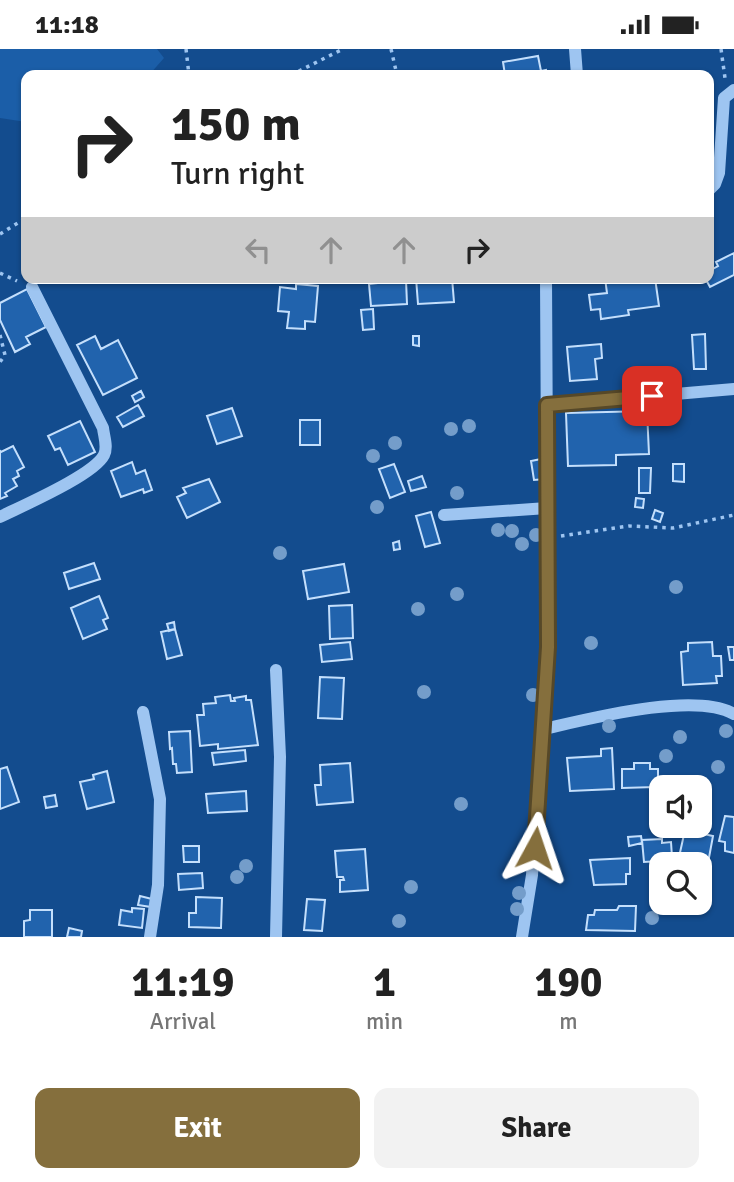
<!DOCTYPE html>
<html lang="en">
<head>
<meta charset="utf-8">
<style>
	:root { --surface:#fff; --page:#f2f2f2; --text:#222; --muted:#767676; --accent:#856f3d }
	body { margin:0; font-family:Signika,sans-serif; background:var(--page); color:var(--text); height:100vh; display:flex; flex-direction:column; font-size:26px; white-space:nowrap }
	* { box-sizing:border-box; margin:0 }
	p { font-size:23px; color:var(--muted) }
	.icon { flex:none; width:38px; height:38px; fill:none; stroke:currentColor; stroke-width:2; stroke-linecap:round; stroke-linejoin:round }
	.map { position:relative; height:888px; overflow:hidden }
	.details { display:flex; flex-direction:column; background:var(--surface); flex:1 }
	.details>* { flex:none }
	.guide { position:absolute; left:21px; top:21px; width:693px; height:214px; border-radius:14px; box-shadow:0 2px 5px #0004; background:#fff; color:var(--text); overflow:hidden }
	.fabs { position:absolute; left:649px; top:726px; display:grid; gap:14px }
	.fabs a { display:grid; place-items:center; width:63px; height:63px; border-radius:14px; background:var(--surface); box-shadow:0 2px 5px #0004; font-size:35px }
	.pin { position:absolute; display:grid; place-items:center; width:60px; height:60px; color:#fff; margin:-30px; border-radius:14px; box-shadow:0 4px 10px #0006 }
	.me { position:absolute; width:77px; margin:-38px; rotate:5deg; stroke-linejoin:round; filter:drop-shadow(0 0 5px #0008) }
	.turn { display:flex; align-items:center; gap:24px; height:147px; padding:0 35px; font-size:32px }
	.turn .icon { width:91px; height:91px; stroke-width:2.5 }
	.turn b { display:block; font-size:49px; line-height:60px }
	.lanes { display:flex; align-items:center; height:66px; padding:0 35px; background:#0003; justify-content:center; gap:35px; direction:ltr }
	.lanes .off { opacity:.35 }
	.eta { display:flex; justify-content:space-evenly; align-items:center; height:119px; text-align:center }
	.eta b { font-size:42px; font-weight:700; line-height:49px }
	.primary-button { display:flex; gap:14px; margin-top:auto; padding:14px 35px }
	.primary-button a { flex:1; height:80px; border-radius:14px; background:var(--accent); color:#fff; font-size:28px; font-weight:700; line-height:80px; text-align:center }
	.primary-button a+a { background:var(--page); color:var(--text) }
	.status { display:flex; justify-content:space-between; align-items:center; height:49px; padding:0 35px; background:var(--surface); direction:ltr }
	.status svg { height:19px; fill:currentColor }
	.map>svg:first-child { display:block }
</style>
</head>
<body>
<div class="status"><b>11:18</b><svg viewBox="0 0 49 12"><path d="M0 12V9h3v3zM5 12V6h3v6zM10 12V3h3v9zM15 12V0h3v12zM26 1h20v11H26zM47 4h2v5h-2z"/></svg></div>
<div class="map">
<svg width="734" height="888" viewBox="0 0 734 888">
	<rect width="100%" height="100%" fill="#134c8e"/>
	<!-- green -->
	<path fill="#1b5ea8" d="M0 0H157L164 9 149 26H26V73L0 69Z"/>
	<!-- building -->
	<path fill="#2163ad" stroke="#c4dffc" stroke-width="2" d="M538 7 541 22 546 21 547 26H505L503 13Z
		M734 204V226L710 238 705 229H709V222L718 217 716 213Z
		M377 229 406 231 407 255 371 257 369 235 377 234Z
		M416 229H452L454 253 418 255Z
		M605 229H655L659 257 628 261 629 266 601 270 600 260 591 261 589 246 607 244Z
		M296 235 318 237 315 273 305 272V280L287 279 289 263 278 262 280 238 296 240Z
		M27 240 46 278 26 288 30 295 15 303 0 271V254Z
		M373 260 374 280 363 281 361 261Z
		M705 285 706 320H694L692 286Z
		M95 287 101 300 118 291 137 329 103 346 77 296Z
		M413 287H419V297L413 296Z
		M601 295 602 309 595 310 597 330 570 332 567 298Z
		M141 342 144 348 135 353 132 347Z
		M138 356 144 367 123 378 117 368Z
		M232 359 242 387 217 395 207 367Z
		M647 362 649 405 616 406V416L568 417 566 364Z
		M300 371H320V396H300Z
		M80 372 95 403 68 416 60 399 55 401 48 387Z
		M13 397 24 418 17 422 19 427 13 430 17 437 5 444 7 447 0 450V402L1 403Z
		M541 410 545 430 534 431 531 412Z
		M132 413 136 425 145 421 152 441 144 444 143 440 121 448 111 422Z
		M394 415 405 443 390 449 379 420Z
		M673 415H684V433L673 432Z
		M639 419H651L650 444H639Z
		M422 427 426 438 411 442 408 432Z
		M209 430 220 453 187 469 177 448 186 444 183 439Z
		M636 449 644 450 643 459 635 458Z
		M655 461 663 464 660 473 652 470Z
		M431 463 440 494 425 498 416 467Z
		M399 492 400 500 394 501 393 494Z
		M94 514 100 530 69 540 64 524Z
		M344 515 349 543 308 550 303 522Z
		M99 547 108 569 103 571 107 580 83 590 71 559Z
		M352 556 353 589 330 590 329 557Z
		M174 573 175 580 169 582 167 575Z
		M175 580 182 606 167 610 161 583Z
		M350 593 352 610 322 613 320 596Z
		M712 593 713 607H721L722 627H716L717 634 683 636 681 603 688 602V594Z
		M728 598H734V611H730Z
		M320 628 344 629 342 670 318 669Z
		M230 646 231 652H235L234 649 246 647V651H251L258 696 218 700V695L200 697 197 666H204L203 655 216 654 215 648Z
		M190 682 192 723 177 724 176 715H173L172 699 170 700 169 683Z
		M612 699 614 740 570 742 567 709 601 707V700Z
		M245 701 246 712 214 716 212 704Z
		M350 714 353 753 317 756 315 736H321L320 716Z
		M634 714H650V720H658V730L663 729 662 743 655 744V738L622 739V720H634Z
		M7 718 19 753 0 760V720Z
		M107 722 114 753 87 760 80 733 94 730 93 726Z
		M246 742 247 762 208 764 206 745Z
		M55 746 57 757 46 759 44 748Z
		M725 767 734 768V804L725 802V793L719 792Z
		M685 781 713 787 708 814 679 808Z
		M641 787 642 794 629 797 628 788Z
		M662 790V794L671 793 672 808 660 809V812L644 813 642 791Z
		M183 797H199V813H184Z
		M365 800 368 841 340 843V831H344L343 828H337L335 802Z
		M630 809V825H626V835L594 836 590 811Z
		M202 824 203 839 179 841 178 825Z
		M140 847 152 850 151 858 138 856Z
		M196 848 222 849 221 879 189 878V864H196Z
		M307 850 325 851 322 882 304 881Z
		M619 857H636L635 882 586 881 588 866H594L595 861H617Z
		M132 859 144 860 142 879 119 876 121 861 132 863Z
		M30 861H52V888H24V872L30 871Z
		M69 879 82 882 81 888H67Z"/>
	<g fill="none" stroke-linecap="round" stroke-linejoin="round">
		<!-- path -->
		<path stroke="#9ec5f1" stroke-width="3.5" stroke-dasharray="3.5 5" stroke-linecap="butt" d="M186 0 189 26
			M391 0 397 26
			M721 0 725 29
			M291 26 343 0
			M0 185 26 169
			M0 224 17 232
			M0 286 5 306 0 313
			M561 487 629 477 673 479 734 466"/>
		<!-- minor -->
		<path stroke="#9ec5f1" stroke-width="12" d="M575 0 577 26
			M709 141 715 135 719 124 724 49 734 41
			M547 356 734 340
			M444 466 547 459
			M0 468C22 457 94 426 104 406 108 398 104 388 103 379L32 238
			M143 663 160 750 158 836 150 888
			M544 680C588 670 695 642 734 665
			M276 888 280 708 276 621
			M522 888 532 826 548 598 546 229"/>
	</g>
	<!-- trees -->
	<g fill="#749dca">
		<circle cx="469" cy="377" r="7"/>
		<circle cx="451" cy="380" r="7"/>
		<circle cx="395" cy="394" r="7"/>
		<circle cx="373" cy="407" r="7"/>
		<circle cx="457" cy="444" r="7"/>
		<circle cx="377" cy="458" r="7"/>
		<circle cx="498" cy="481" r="7"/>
		<circle cx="512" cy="482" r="7"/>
		<circle cx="536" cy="486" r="7"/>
		<circle cx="522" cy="495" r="7"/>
		<circle cx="280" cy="504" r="7"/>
		<circle cx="676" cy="538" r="7"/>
		<circle cx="457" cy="545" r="7"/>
		<circle cx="418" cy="560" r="7"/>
		<circle cx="591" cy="594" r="7"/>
		<circle cx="424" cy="643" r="7"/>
		<circle cx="533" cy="646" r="7"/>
		<circle cx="609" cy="677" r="7"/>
		<circle cx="726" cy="682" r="7"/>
		<circle cx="680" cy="688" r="7"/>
		<circle cx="666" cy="707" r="7"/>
		<circle cx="718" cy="718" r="7"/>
		<circle cx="461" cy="755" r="7"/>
		<circle cx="246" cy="817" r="7"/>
		<circle cx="237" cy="828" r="7"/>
		<circle cx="411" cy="838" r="7"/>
		<circle cx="519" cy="844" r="7"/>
		<circle cx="517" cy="860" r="7"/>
		<circle cx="652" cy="869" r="7"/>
		<circle cx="399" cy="872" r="7"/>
	</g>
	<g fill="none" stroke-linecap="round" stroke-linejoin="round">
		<!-- route casing -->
		<g stroke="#564828" stroke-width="18">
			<path id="route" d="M535 799 548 598 547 356 652 347"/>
		</g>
		<!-- route -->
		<use href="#route" stroke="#856f3d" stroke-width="12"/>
	</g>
</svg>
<div class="fabs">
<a><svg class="icon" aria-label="sound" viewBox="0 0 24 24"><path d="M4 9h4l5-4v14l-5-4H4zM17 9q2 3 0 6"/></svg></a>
<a><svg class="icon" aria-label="search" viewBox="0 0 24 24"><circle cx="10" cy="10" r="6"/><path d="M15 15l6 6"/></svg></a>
</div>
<div class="pin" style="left:652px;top:347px;background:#d93025"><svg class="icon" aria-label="arrive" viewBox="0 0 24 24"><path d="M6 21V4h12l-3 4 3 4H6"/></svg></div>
<svg class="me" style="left:535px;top:799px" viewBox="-20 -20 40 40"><path d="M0-17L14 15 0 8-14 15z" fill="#856f3d" stroke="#fff" stroke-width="4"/></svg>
<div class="guide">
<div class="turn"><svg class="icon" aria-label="right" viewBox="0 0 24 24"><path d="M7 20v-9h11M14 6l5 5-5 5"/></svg><div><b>150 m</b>Turn right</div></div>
<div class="lanes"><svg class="icon off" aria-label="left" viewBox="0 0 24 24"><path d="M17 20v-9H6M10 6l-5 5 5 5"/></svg><svg class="icon off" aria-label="ahead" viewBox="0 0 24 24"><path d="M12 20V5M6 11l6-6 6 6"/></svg><svg class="icon off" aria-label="ahead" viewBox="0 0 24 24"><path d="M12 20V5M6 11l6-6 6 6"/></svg><svg class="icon" aria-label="right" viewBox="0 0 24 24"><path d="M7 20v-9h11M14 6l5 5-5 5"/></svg></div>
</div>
</div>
<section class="details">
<div class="eta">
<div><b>11:19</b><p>Arrival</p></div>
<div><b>1</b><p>min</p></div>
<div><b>190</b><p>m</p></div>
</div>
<div class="primary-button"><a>Exit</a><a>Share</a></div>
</section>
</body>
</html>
